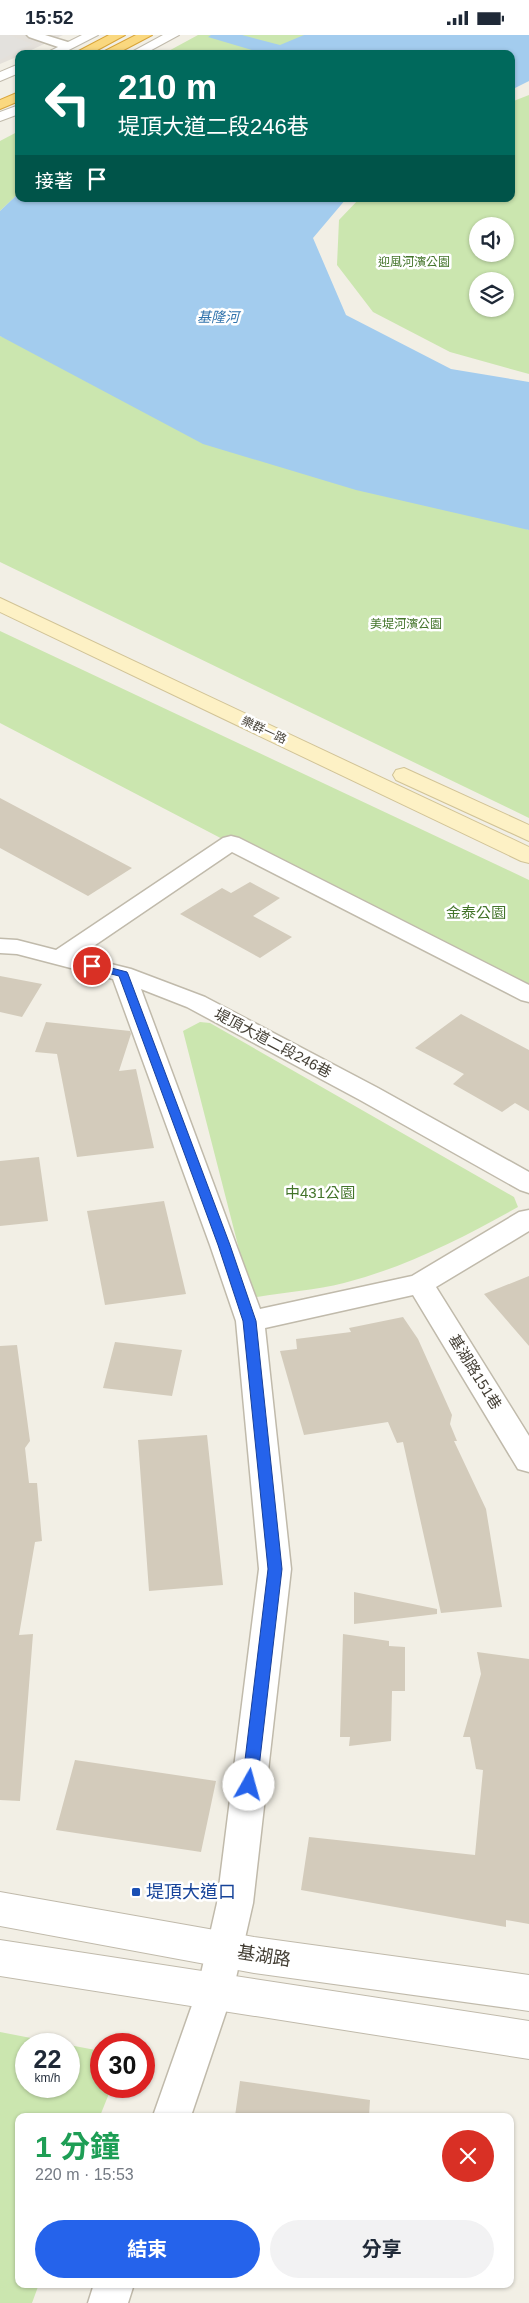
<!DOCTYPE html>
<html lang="zh-TW">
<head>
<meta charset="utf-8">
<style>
	:root { --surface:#fff; --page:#f2f2f3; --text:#1f2937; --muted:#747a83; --accent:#2563eb }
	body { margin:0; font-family:Arial,"Noto Sans TC",sans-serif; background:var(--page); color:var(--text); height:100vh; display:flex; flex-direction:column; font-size:19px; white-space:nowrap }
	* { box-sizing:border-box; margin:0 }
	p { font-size:16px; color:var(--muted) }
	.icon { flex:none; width:28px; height:28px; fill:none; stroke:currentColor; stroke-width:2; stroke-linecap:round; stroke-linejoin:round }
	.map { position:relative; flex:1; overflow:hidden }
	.panel { position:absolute; left:15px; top:2078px; width:499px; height:175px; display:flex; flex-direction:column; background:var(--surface); border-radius:10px; box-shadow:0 1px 4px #0004 }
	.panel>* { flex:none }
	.banner { position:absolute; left:15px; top:15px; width:500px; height:152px; border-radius:10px; box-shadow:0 1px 4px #0004; background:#00695c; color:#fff; overflow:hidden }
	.controls { position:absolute; left:469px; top:182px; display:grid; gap:10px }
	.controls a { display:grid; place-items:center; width:45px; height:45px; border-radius:50%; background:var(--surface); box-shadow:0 1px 4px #0004; font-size:25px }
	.speed { position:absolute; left:15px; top:1998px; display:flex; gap:10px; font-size:25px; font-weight:700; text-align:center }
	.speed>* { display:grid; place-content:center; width:65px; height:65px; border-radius:50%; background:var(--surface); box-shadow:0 1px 4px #0004; line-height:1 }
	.speed small { font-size:12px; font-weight:400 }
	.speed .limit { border:8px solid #d22; background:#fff; color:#111 }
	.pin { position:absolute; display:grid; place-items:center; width:42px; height:42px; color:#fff; margin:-21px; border:2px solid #fff; border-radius:50%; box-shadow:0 1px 5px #0007 }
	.me { position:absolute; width:55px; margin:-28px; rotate:7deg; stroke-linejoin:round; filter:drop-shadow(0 0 4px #0008) }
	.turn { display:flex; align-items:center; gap:18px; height:105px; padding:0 20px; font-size:22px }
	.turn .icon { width:65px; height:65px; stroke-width:2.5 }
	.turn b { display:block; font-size:35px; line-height:42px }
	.then { display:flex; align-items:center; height:48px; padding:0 20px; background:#0003; gap:10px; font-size:19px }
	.round { display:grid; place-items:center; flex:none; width:52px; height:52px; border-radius:26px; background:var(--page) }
	.headline { display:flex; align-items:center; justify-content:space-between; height:85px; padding:0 20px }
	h1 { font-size:30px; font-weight:700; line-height:38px; color:#1e9e55 }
	.action { display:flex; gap:10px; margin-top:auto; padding:10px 20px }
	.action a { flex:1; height:58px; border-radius:30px; background:var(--accent); color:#fff; font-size:20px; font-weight:700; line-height:58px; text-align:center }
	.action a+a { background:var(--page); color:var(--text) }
	.status { display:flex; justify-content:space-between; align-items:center; height:35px; padding:0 25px; background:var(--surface); direction:ltr }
	.status svg { height:14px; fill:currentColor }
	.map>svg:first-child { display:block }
</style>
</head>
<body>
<div class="status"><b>15:52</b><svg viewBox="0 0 49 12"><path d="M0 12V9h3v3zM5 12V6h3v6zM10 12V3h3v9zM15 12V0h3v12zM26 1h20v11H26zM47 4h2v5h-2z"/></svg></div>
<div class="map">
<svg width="529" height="2268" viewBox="0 0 529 2268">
	<rect width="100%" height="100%" fill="#f2efe5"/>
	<!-- industrial -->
	<path fill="#e4e0da" d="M0 0H63L23 19H19V21L0 29Z"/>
	<!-- green -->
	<path fill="#cbe6af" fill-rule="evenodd" d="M198 0H305L267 19H163Z
		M529 60V339L450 317 373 277 337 230 339 185 359 164H511V67ZM505 191V219H478V191ZM505 246V274H478V246Z
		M19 96V158L0 176V106Z
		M0 301 529 495V783L0 527Z
		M0 596 529 845V964L0 688Z
		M200 987 210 988 514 1162 518 1172C463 1203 406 1232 344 1248 316 1255 286 1257 257 1262L250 1257 183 996Z
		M0 1997 62 2009H26V2051H69V2010L101 2016V2051H112L100 2081H19V2249H39L32 2268H0Z"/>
	<!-- parking -->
	<path fill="#e3e1dd" d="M0 0H9L33 9 0 25Z"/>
	<!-- water -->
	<path fill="#a3ccee" d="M211 0H242L280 10 304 0H529V46L511 55V19H261L262 18 208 2Z
		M19 158V164H346L313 203 346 280 451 334 529 347V495L356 455 203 409 0 301V176Z"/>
	<!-- building -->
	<path fill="#d3cbbb" d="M0 763 132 833 88 861 0 813Z
		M250 847 280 863 253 881 292 902 260 923 180 879 222 853 231 858Z
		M0 941 42 949 22 982 0 977Z
		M461 979 529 1015V1076L515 1068 502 1077 453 1049 464 1039 415 1013Z
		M46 987 130 996 131 999 119 1036 136 1034 154 1113 77 1122 57 1019 35 1017Z
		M39 1122 48 1186 0 1191V1126Z
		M164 1166 186 1259 105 1270 87 1176Z
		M529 1241V1311L484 1259Z
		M403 1282 418 1304 452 1380 450 1389 457 1406H454L486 1474 502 1572 441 1578 403 1407 397 1408 388 1387 304 1400 280 1316 297 1314 296 1304 351 1297 349 1293Z
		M115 1307 182 1315 172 1361 103 1353Z
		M17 1310 30 1406 25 1413 29 1448H37L42 1506 35 1507 19 1600 33 1599 20 1766 0 1765V1311Z
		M207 1400 223 1550 149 1556 138 1405Z
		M354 1557 437 1574V1579L354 1589Z
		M343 1599 389 1606V1611L405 1612V1656H392L391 1706 349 1711 350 1702H340Z
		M477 1617 529 1624V1889L506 1885V1892L301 1855 309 1802 475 1820 483 1735 476 1734 470 1702H463L481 1639Z
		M75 1725 216 1746 201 1817 56 1795Z
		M240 2046 370 2065 369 2081H235Z"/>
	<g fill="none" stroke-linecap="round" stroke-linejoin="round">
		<!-- minor casing -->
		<g stroke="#c0baab" stroke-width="3">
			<path id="minor" d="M27 0H45L71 8 73 11 67 15 29 2Z
				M231 801 239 803 529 950V967L521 965 232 817 79 921 131 934 205 962 378 1053 529 1137V1158L520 1155 360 1065 187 972 141 954 260 1274 412 1241 519 1177 529 1175V1196L436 1252 529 1401V1437L518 1434 413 1260 265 1293 291 1534 253 1868 233 1956 191 2081H153L197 1956 217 1868 259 1534 236 1286 210 1210 113 944 17 919 0 918V904L17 905 56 915 223 803Z
				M94 2249H134L128 2268H88Z"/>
		</g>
		<!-- tertiary casing -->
		<g stroke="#c0baab" stroke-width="2">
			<path id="tertiary" d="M82 0H98L61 19H44Z
				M163 0H179L144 19H128Z
				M19 29V38L0 46V37Z
				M19 70V79L0 86V77Z
				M0 1857 254 1902 529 1940V1976L254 1938 0 1891Z
				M0 1905 529 1986V2024L0 1941Z"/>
		</g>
		<!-- secondary casing -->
		<g stroke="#d1c396" stroke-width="2">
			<path id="secondary" d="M0 563 529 812V828L521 826 0 577Z
				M404 733 529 790V806L396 745 393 740 396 735Z"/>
		</g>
		<!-- trunk casing -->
		<g stroke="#d8a439" stroke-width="2">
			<path id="trunk" d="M109 0H125L90 19H73Z
				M136 0H152L116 19H99Z
				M19 57V66L0 74V65Z"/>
		</g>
		<!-- minor -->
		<use href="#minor" fill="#fff" fill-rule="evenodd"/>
		<!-- tertiary -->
		<use href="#tertiary" fill="#fff" fill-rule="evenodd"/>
		<!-- secondary -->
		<use href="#secondary" fill="#fdf1c5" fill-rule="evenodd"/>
		<!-- trunk -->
		<use href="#trunk" fill="#fad87f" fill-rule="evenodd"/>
	</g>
	<!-- route -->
	<path fill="#2563eb" stroke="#184099" d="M92 928 127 937 128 939 230 1210 256 1286 282 1534 257 1750 254 1755 249 1757 244 1755 242 1750 268 1534 243 1286 218 1210 119 941 88 933 87 931Z"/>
	<!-- markers -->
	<rect fill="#1a4fb4" stroke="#fff" stroke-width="2" x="131" y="1852" width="10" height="10" rx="2.5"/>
	<g text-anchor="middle" stroke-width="5" stroke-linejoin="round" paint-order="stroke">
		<!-- far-park labels -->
		<g font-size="12" fill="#43742a" stroke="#fff">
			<text x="414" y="231">迎風河濱公園</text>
			<text x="406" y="593">美堤河濱公園</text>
		</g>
		<!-- far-street labels -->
		<g font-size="12" fill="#443f35" stroke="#fff">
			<text transform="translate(264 695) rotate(25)" y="4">樂群一路</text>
		</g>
		<!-- far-water labels -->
		<g font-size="14" font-style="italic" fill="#3274ad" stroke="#fff">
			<text x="218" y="287">基隆河</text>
		</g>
		<!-- park labels -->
		<g font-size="15" fill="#43742a" stroke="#fff">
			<text x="476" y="883">金泰公園</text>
			<text x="320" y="1163">中431公園</text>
		</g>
		<!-- street labels -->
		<g font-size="15" fill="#443f35" stroke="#fff">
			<text transform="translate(273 1008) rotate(28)" y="5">堤頂大道二段246巷</text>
			<text transform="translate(475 1337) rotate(58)" y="5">基湖路151巷</text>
		</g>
		<!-- near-transit labels -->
		<g font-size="18" fill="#164399" stroke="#fff" text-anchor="start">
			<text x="146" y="1863">堤頂大道口</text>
		</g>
		<!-- near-street labels -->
		<g font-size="18" fill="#443f35" stroke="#fff">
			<text transform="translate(264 1921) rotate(9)" y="6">基湖路</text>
		</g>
	</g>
</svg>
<div class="controls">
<a><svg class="icon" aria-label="sound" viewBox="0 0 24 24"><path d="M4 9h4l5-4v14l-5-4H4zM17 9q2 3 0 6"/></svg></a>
<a><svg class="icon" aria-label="layers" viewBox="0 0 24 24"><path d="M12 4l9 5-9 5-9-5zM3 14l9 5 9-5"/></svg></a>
</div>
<div class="speed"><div>22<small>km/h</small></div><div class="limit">30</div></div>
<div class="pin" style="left:92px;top:931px;background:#d93025"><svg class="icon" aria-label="arrive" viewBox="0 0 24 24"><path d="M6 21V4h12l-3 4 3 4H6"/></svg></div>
<svg class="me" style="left:249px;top:1750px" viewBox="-20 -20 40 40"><circle r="19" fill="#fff"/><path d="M0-13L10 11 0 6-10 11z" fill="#2563eb"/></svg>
<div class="banner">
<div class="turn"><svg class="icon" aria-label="left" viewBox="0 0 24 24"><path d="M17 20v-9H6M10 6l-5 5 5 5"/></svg><div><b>210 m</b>堤頂大道二段246巷</div></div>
<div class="then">接著<svg class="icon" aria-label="arrive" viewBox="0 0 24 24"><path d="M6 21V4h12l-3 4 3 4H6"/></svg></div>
</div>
<section class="panel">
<div class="headline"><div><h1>1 分鐘</h1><p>220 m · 15:53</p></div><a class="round" style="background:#d93025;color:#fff"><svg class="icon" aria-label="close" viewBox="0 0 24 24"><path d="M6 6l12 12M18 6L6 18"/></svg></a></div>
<div class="action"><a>結束</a><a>分享</a></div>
</section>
</div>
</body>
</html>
